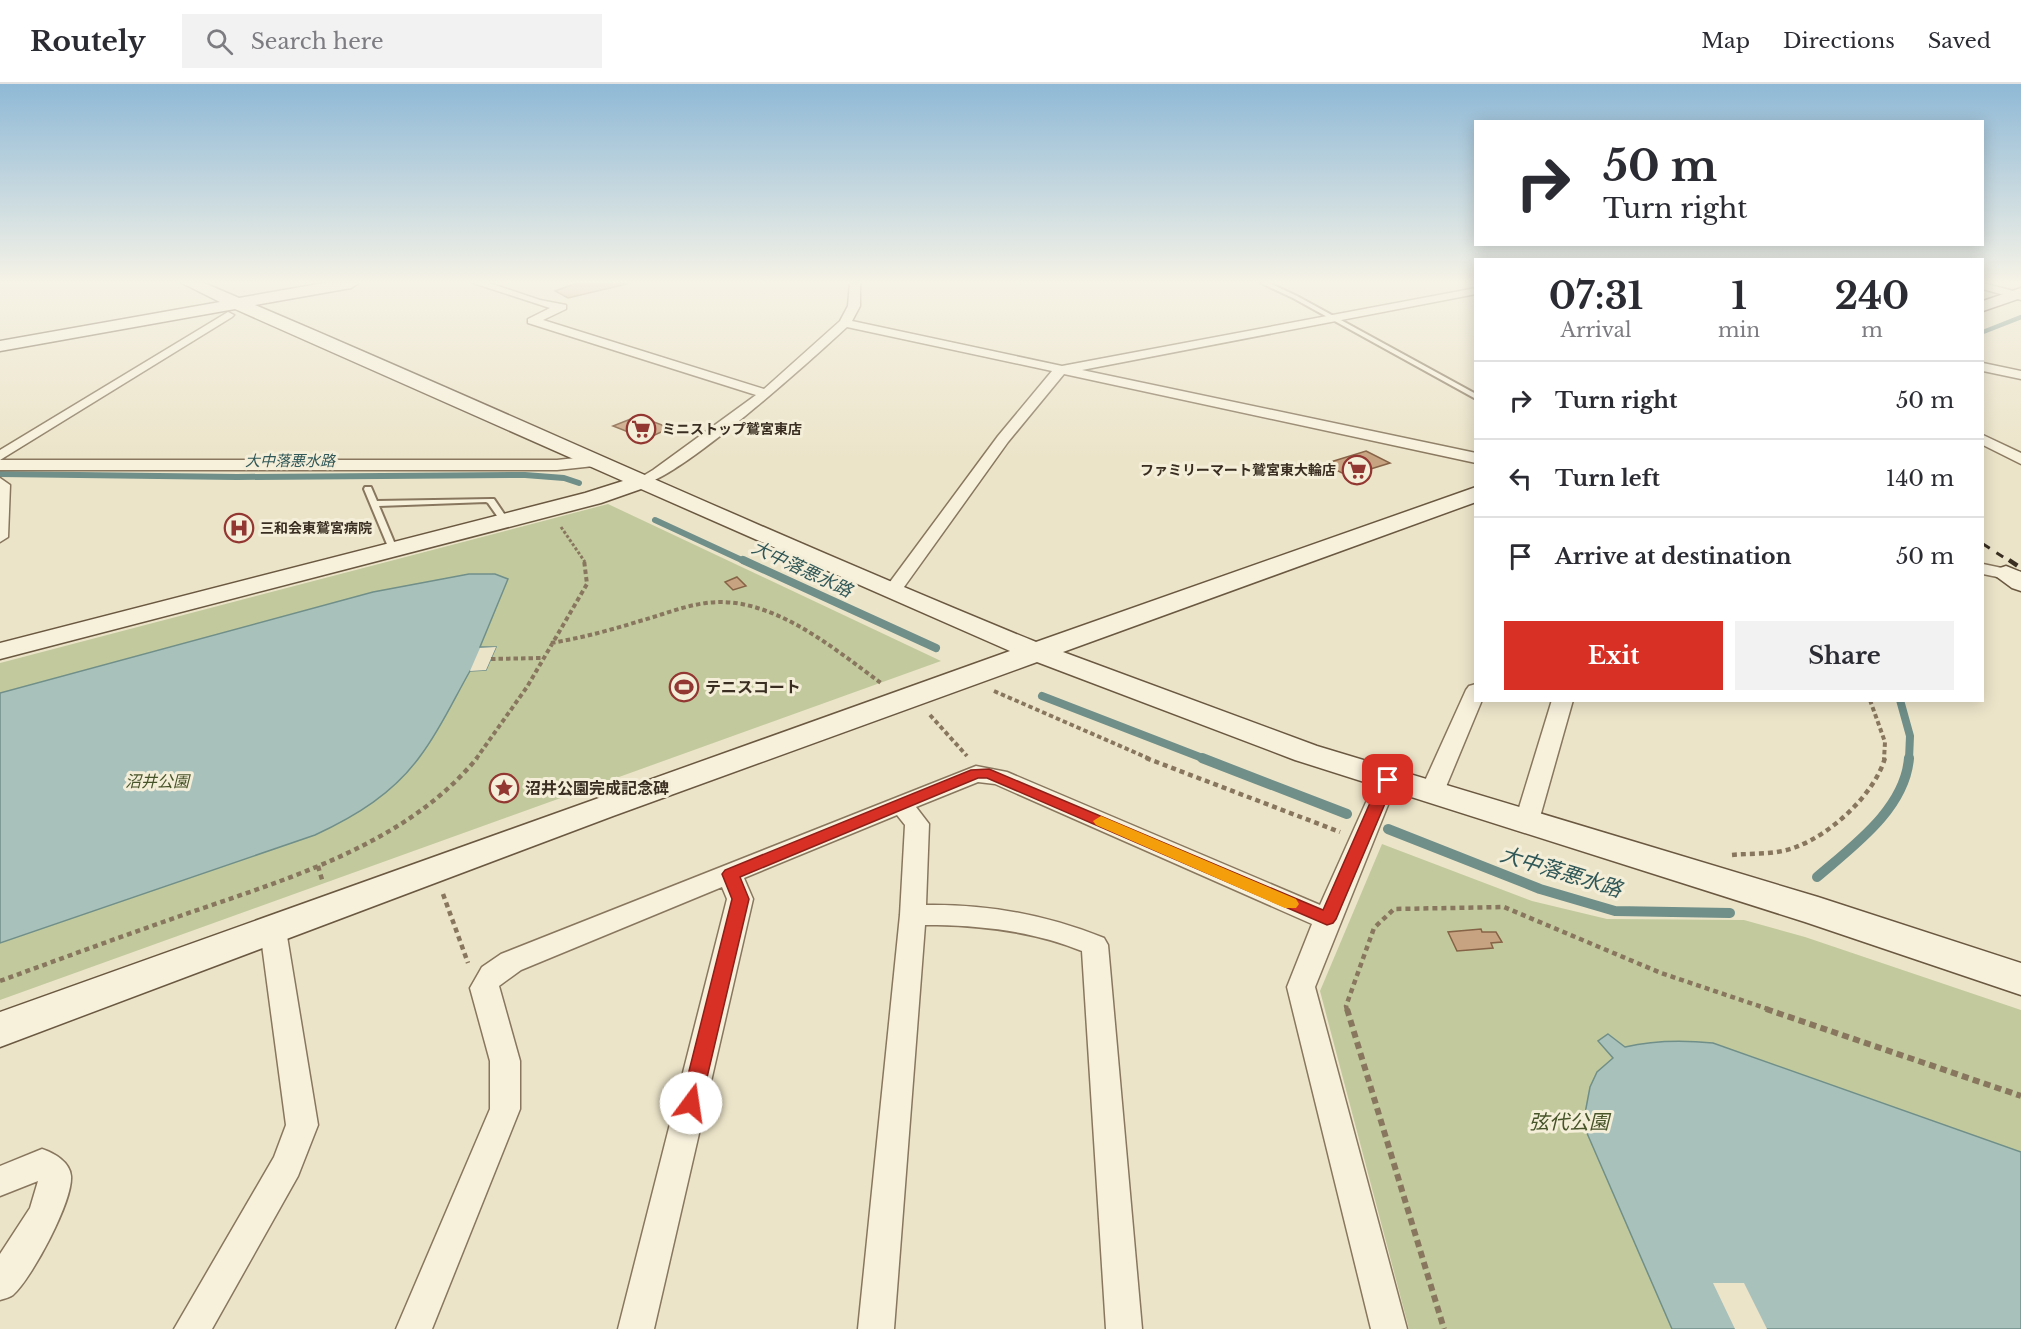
<!DOCTYPE html>
<html lang="en">
<head>
<meta charset="utf-8">
<style>
	:root { --surface:#fff; --page:#f2f2f3; --text:#2b2b33; --muted:#7c7c81; --line:#e1e1e2; --accent:#d93025 }
	body { margin:0; font-family:"Libre Baskerville","Noto Sans JP",serif; background:var(--page); color:var(--text); height:100vh; display:flex; flex-direction:column; font-size:22px; white-space:nowrap }
	* { box-sizing:border-box; margin:0 }
	p { font-size:20px; color:var(--muted) }
	.icon { flex:none; width:33px; height:33px; fill:none; stroke:currentColor; stroke-width:2; stroke-linecap:round; stroke-linejoin:round }
	.map { position:relative; flex:1; overflow:hidden }
	.panel { position:absolute; left:1474px; top:174px; width:510px; height:444px; display:flex; flex-direction:column; background:var(--surface); border-radius:0px; box-shadow:0 3px 15px #0003 }
	.panel>* { flex:none }
	.banner { position:absolute; left:1474px; top:36px; width:510px; height:126px; border-radius:0px; box-shadow:0 3px 15px #0003; background:#fff; color:var(--text); overflow:hidden }
	.pin { position:absolute; display:grid; place-items:center; width:51px; height:51px; color:#fff; margin:-26px; border-radius:12px; box-shadow:0 3px 9px #0006 }
	.me { position:absolute; width:66px; margin:-33px; rotate:14deg; stroke-linejoin:round; filter:drop-shadow(0 0 4px #0008) }
	.turn { display:flex; align-items:center; gap:21px; height:126px; padding:0 30px; font-size:27px }
	.turn .icon { width:78px; height:78px; stroke-width:2.5 }
	.turn b { display:block; font-size:42px; line-height:51px }
	.eta { display:flex; justify-content:space-evenly; align-items:center; height:102px; text-align:center }
	.eta b { font-size:36px; font-weight:800; line-height:42px }
	.cta { display:flex; gap:12px; margin-top:auto; padding:12px 30px }
	.cta a { flex:1; height:69px; border-radius:0px; background:var(--accent); color:#fff; font-size:24px; font-weight:800; line-height:69px; text-align:center }
	.cta a+a { background:var(--page); color:var(--text) }
	ul { padding:0; list-style:none }
	li { display:flex; align-items:center; gap:18px; height:78px; padding:0 30px; border-top:2px solid var(--line) }
	li div { flex:1 }
	li b { display:block; font-size:22px }
	li em { font-style:normal }
	header { display:flex; align-items:center; gap:36px; box-sizing:border-box; height:84px; padding:0 30px; background:var(--surface); border-bottom:2px solid var(--line) }
	header strong { font-size:28px }
	nav { display:flex; gap:33px; margin-inline-start:auto; font-size:21px }
	.search { width:420px; height:54px; background:var(--page); display:flex; align-items:center; gap:15px; box-sizing:border-box; padding:0 21px; border-radius:0px; color:var(--muted); font-size:22px }
	.map>svg:first-child { display:block }
</style>
</head>
<body>
<header>
<strong>Routely</strong>
<div class="search"><svg class="icon" aria-label="search" viewBox="0 0 24 24"><circle cx="10" cy="10" r="6"/><path d="M15 15l6 6"/></svg>Search here</div>
<nav><a>Map</a><a>Directions</a><a>Saved</a></nav>
</header>
<div class="map">
<svg width="2021" height="1245" viewBox="0 0 2021 1245">
	<rect width="100%" height="100%" fill="#ece4c9"/>
	<!-- green -->
	<path fill="#c2ca9d" d="M608 420 941 577 0 916V579Z
		M1382 760 1532 817 1607 835 1744 836 1805 853 2021 926V1245H1409L1320 907Z"/>
	<!-- water -->
	<path fill="#a9c1bb" stroke="#708f89" stroke-width="1.5" d="M469 490H495L508 495 480 563H496L486 586 470 587C454 615 440 646 421 671 394 709 356 732 315 751L0 859V609L373 508Z
		M1608 950 1625 963C1655 956 1682 956 1713 959L2021 1068V1245H1672L1583 1040 1590 1003 1597 988 1613 974 1598 957Z"/>
	<!-- pier -->
	<path fill="#ece4c9" d="M496 563 486 586 470 587 480 564Z
		M1713 1199H1744L1767 1245H1735Z"/>
	<g fill="none" stroke-linecap="round" stroke-linejoin="round">
		<!-- stream-far3 -->
		<path stroke="#708f89" stroke-width="4.5" d="M1983 248 2021 233"/>
		<!-- stream-far2 -->
		<path stroke="#708f89" stroke-width="6" d="M0 390 237 393 525 391 564 394 579 399
			M655 436 746 478"/>
		<!-- stream-far1 -->
		<path stroke="#708f89" stroke-width="8" d="M743 476 936 564
			M1042 612 1205 675
			M1900 616 1910 652 1909 675"/>
		<!-- stream -->
		<path stroke="#708f89" stroke-width="10" d="M1202 674 1347 730
			M1388 745 1540 805 1615 827 1730 829
			M1817 793C1853 762 1905 725 1909 674"/>
	</g>
	<!-- building -->
	<path fill="#c8a381" stroke="#866346" stroke-width="1.5" d="M577 199H631L568 214 555 207Z
		M638 332 670 344 646 355 613 342Z
		M1366 367 1390 379 1348 392 1324 380Z
		M737 493 746 502 733 506 725 498Z
		M1481 845 1482 848H1496L1502 858 1491 859 1493 864 1457 867 1448 848Z"/>
	<g fill="none" stroke-linecap="round" stroke-linejoin="round">
		<!-- lane casing -->
		<g stroke="#88775e" stroke-width="4">
			<path id="lane" d="M1261 199H1269L1297 212 1476 310V315L1293 214Z
				M365 403H371L377 417 491 415H494L509 437 508 439H502L488 419 486 418 379 422 397 465 393 468 389 465 364 405Z"/>
		</g>
		<!-- street casing -->
		<g stroke="#88775e" stroke-width="3">
			<path id="street" d="M473 199H489L540 216 566 221V225L543 236 764 305 840 237 848 222 850 199H860V222L852 237 1062 282 1476 204V210L1082 286 1476 369V379L1064 290 1008 358 899 510H887L884 506 887 502 998 352 1052 287 847 243C819 269 665 409 635 401L633 398 653 386 756 311 528 239V235L550 224Z
				M1983 199 2021 209V216L1983 205Z
				M228 228 234 231 232 233 0 376H557L594 372 602 377 594 382 557 386H0V366Z
				M1983 279 2021 287V295L1983 287Z
				M1983 351 2021 369V380L1983 361Z
				M0 394 10 401 8 453 0 458Z
				M1983 480 2021 488V498L1983 490Z
				M1476 600V616H1482L1443 710 1439 716 1431 718 1423 716 1419 710 1466 606 1469 602Z
				M1552 616H1573L1538 740 1534 746 1526 748 1518 746 1514 740Z
				M976 682 1007 688 1320 821 1376 696 1379 691 1387 688 1395 691 1398 696 1315 903 1407 1245H1371L1287 903 1312 840 995 700 978 698 916 723 929 740 926 821C988 820 1047 831 1104 854L1108 861 1142 1245H1106L1082 867C1035 848 987 842 937 841H925L894 1245H858L900 831 905 741 897 731 744 794 753 815 654 1245H618L727 815 722 803 521 886 499 902 520 977V1025L432 1245H396L490 1025V977L470 904 482 883 501 870Z
				M273 836 282 839 286 846 318 1041 298 1092 212 1245H174L274 1073 286 1041 260 846 264 839Z
				M42 1065C54 1069 70 1078 71 1092 73 1117 32 1194 13 1211 10 1213 4 1215 0 1216V1170L30 1124 38 1097 0 1112V1082Z"/>
		</g>
		<!-- secondary casing -->
		<g stroke="#6a5841" stroke-width="3">
			<path id="secondary" d="M182 199H204L239 214 324 199H359L351 204 255 221C516 332 773 451 1036 558L1476 403V418L1063 568 1317 662 1818 813 2021 879V911L1805 838 1295 676 1037 578 613 732 0 963V928L1010 567 641 405 601 419 0 575V559L585 409 623 397 235 225 0 267V257L220 218Z
				M2021 204V214L1983 227V217Z
				M2006 482 2021 488V507L2012 504 1993 490 1997 485Z"/>
		</g>
		<!-- path-far3 -->
		<path stroke="#88775e" stroke-width="3" stroke-dasharray="3 2" stroke-linecap="butt" d="M561 443 585 478"/>
		<!-- path-far2 -->
		<path stroke="#88775e" stroke-width="4" stroke-dasharray="4.5 3" stroke-linecap="butt" d="M551 559C581 554 611 546 640 537 662 531 683 522 706 519 770 510 833 564 881 599
			M491 575 542 574
			M994 607 1150 675
			M1870 616 1885 658 1884 675
			M930 631 967 672
			M476 675 527 603 587 500 584 476"/>
		<!-- path-far1 -->
		<path stroke="#88775e" stroke-width="4.5" stroke-dasharray="5 4" stroke-linecap="butt" d="M1146 674 1340 748
			M1732 771C1753 769 1776 771 1796 763 1831 750 1874 711 1885 674
			M318 782 323 799
			M443 810 468 879
			M0 897C60 875 120 853 180 832 283 796 405 762 477 674
			M1347 926 1346 922 1374 844 1394 825 1504 823 1661 889 1771 926"/>
		<!-- path -->
		<path stroke="#88775e" stroke-width="6" stroke-dasharray="7 4.5" stroke-linecap="butt" d="M1347 925 1444 1245
			M1766 925 2021 1012"/>
		<!-- lane -->
		<use href="#lane" fill="#f7f1dc" fill-rule="evenodd"/>
		<!-- street -->
		<use href="#street" fill="#f7f1dc" fill-rule="evenodd"/>
		<!-- secondary -->
		<use href="#secondary" fill="#f7f1dc" fill-rule="evenodd"/>
		<!-- rail-far1 -->
		<path stroke="#392e21" stroke-width="3" stroke-dasharray="8 8" stroke-linecap="butt" d="M1983 460 2011 478"/>
		<!-- rail -->
		<path stroke="#392e21" stroke-width="4.5" stroke-dasharray="10 10" stroke-linecap="butt" d="M2009 476 2021 484"/>
	</g>
	<!-- sky -->
	<linearGradient id="sky" x2="0" y2="1"><stop stop-color="#8fb9d6"/><stop offset="0.53" stop-color="#f6f3e7"/><stop offset="1" stop-color="#f6f3e7" stop-opacity="0"/></linearGradient>
	<rect width="2021" height="374" fill="url(#sky)"/>
	<!-- route -->
	<path fill="#d93025" stroke="#8d1f18" stroke-width="1.5" d="M989 685 1323 826 1380 696 1388 691 1395 696 1336 835 1333 839 1327 841 987 694H978L740 793 749 815 701 1019 698 1025 691 1028 684 1025 681 1019 732 815 722 790 725 786 971 686Z"/>
	<!-- slow -->
	<path fill="#f59e0b" d="M1101 732 1296 815 1299 820 1296 824H1285L1096 741 1093 737Z"/>
	<!-- icons -->
	<defs>
		<g id="supermarket-ring" transform="scale(1.5)"><circle r="9.5" fill="#f4eed8" stroke="#933732" stroke-width="1.5"/><path d="M-6-5.5h2.5l.6 2H6L4.5 2H-2.5L-4.4-4H-6ZM-1.5 3.2a1.3 1.3 0 1 0 .1 0ZM3 3.2a1.3 1.3 0 1 0 .1 0Z" fill="#933732"/></g>
		<g id="hospital-ring" transform="scale(1.5)"><circle r="9.5" fill="#f4eed8" stroke="#933732" stroke-width="1.5"/><path d="M-5-5h3v3.5h4V-5h3V5h-3V1.5h-4V5h-3Z" fill="#933732"/></g>
		<g id="stadium-ring" transform="scale(1.5)"><circle r="9.5" fill="#f4eed8" stroke="#933732" stroke-width="1.5"/><path d="M0-5a6.5 5 0 1 0 0 10a6.5 5 0 1 0 0-10ZM-3.5-1.8h7v3.6h-7Z" fill="#933732"/></g>
		<g id="sight-ring" transform="scale(1.5)"><circle r="9.5" fill="#f4eed8" stroke="#933732" stroke-width="1.5"/><path d="M0-6L1.8-2.2L6-1.7L2.9 1.2L3.7 5.4L0 3.3L-3.7 5.4L-2.9 1.2L-6-1.7L-1.8-2.2Z" fill="#933732"/></g>
	</defs>
	<g fill-rule="evenodd">
		<use href="#supermarket-ring" x="641" y="345"/>
		<use href="#supermarket-ring" x="1357" y="386"/>
		<use href="#hospital-ring" x="239" y="444"/>
		<use href="#stadium-ring" x="684" y="603"/>
		<use href="#sight-ring" x="504" y="704"/>
	</g>
	<g text-anchor="middle" stroke-width="6" stroke-linejoin="round" paint-order="stroke">
		<!-- far-poi labels -->
		<g font-size="14" font-weight="bold" fill="#392e21" stroke="#f4eed8" text-anchor="start">
			<text x="662" y="350">ミニストップ鷲宮東店</text>
			<text x="1336" y="391" text-anchor="end">ファミリーマート鷲宮東大輪店</text>
			<text x="260" y="449">三和会東鷲宮病院</text>
		</g>
		<!-- far-water labels -->
		<g font-size="15" font-style="italic" fill="#315858" stroke="#f4eed8">
			<text x="290" y="382">大中落悪水路</text>
		</g>
		<!-- poi labels -->
		<g font-size="16" font-weight="bold" fill="#392e21" stroke="#f4eed8" text-anchor="start">
			<text x="705" y="609">テニスコート</text>
			<text x="525" y="710">沼井公園完成記念碑</text>
		</g>
		<!-- park labels -->
		<g font-size="16" font-style="italic" fill="#475429" stroke="#f4eed8">
			<text x="157" y="703">沼井公園</text>
		</g>
		<!-- water labels -->
		<g font-size="18" font-style="italic" fill="#315858" stroke="#f4eed8">
			<text transform="translate(802 485) rotate(25)" y="6">大中落悪水路</text>
		</g>
		<!-- near-park labels -->
		<g font-size="20" font-style="italic" fill="#475429" stroke="#f4eed8">
			<text x="1569" y="1045">弦代公園</text>
		</g>
		<!-- near-water labels -->
		<g font-size="21" font-style="italic" fill="#315858" stroke="#f4eed8">
			<text transform="translate(1561 788) rotate(17)" y="7">大中落悪水路</text>
		</g>
	</g>
</svg>
<div class="pin" style="left:1388px;top:696px;background:#d93025"><svg class="icon" aria-label="arrive" viewBox="0 0 24 24"><path d="M6 21V4h12l-3 4 3 4H6"/></svg></div>
<svg class="me" style="left:691px;top:1019px" viewBox="-20 -20 40 40"><circle r="19" fill="#fff"/><path d="M0-13L10 11 0 6-10 11z" fill="#d93025"/></svg>
<div class="banner">
<div class="turn"><svg class="icon" aria-label="right" viewBox="0 0 24 24"><path d="M7 20v-9h11M14 6l5 5-5 5"/></svg><div><b>50 m</b>Turn right</div></div>
</div>
<section class="panel">
<div class="eta">
<div><b>07:31</b><p>Arrival</p></div>
<div><b>1</b><p>min</p></div>
<div><b>240</b><p>m</p></div>
</div>
<ul>
<li><svg class="icon" aria-label="right" viewBox="0 0 24 24"><path d="M7 20v-9h11M14 6l5 5-5 5"/></svg><div><b>Turn right</b></div><em>50 m</em></li>
<li><svg class="icon" aria-label="left" viewBox="0 0 24 24"><path d="M17 20v-9H6M10 6l-5 5 5 5"/></svg><div><b>Turn left</b></div><em>140 m</em></li>
<li><svg class="icon" aria-label="arrive" viewBox="0 0 24 24"><path d="M6 21V4h12l-3 4 3 4H6"/></svg><div><b>Arrive at destination</b></div><em>50 m</em></li>
</ul>
<div class="cta"><a>Exit</a><a>Share</a></div>
</section>
</div>
</body>
</html>
